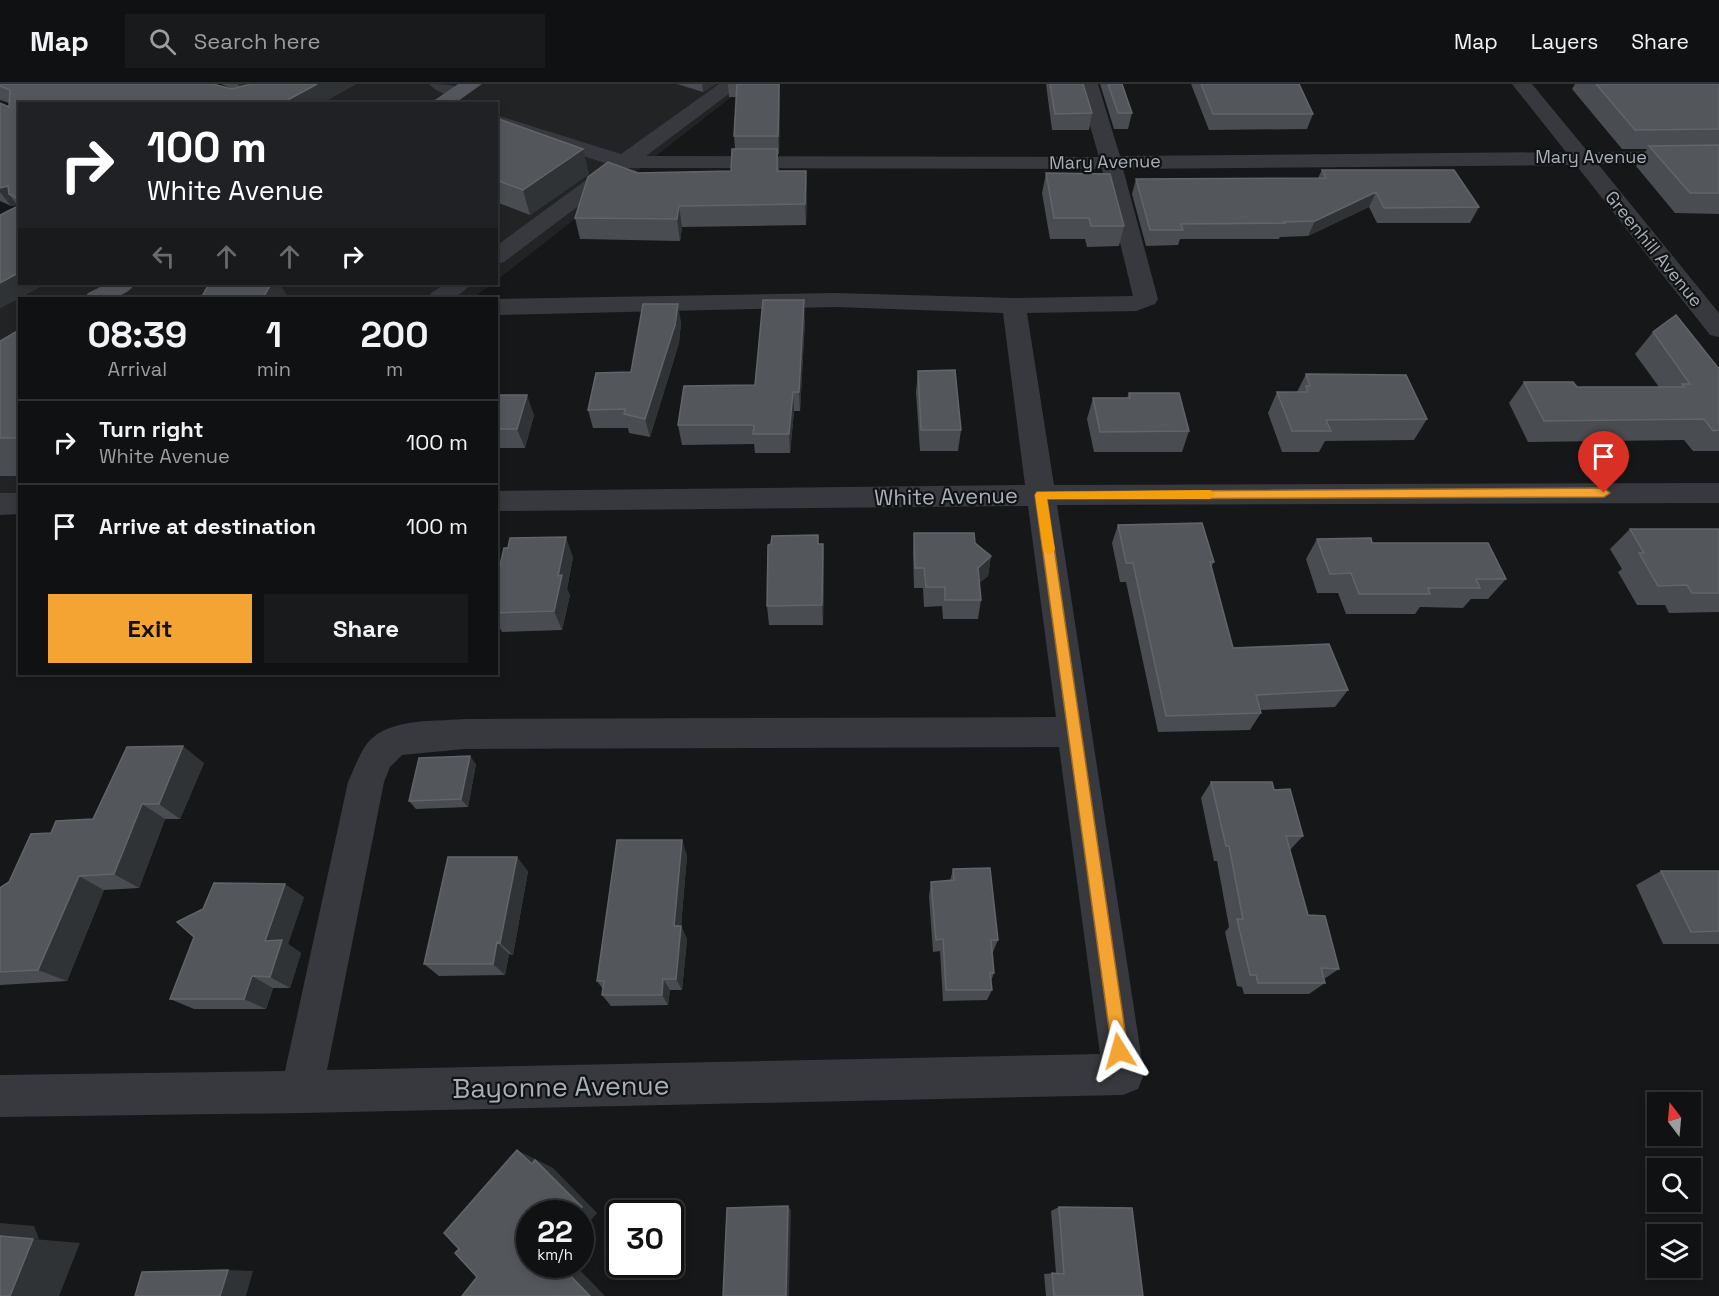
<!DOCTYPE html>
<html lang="en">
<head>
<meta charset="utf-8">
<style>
	:root { --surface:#101112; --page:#191a1b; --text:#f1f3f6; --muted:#9c9d9f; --line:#303132; --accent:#f4a433 }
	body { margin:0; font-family:"Space Grotesk",sans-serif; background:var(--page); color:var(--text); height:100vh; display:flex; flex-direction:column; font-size:22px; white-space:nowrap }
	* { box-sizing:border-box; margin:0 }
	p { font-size:20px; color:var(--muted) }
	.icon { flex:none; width:33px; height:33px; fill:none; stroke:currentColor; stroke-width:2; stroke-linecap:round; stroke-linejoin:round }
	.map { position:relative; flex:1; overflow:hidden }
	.details { position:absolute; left:18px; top:213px; width:480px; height:378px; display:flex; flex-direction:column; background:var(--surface); border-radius:0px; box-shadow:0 3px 9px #0003,0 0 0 2px var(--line) }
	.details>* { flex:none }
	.guide { position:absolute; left:18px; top:18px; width:480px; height:183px; border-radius:0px; box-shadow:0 3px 9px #0003,0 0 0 2px var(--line); background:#202124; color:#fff; overflow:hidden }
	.needle { width:39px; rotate:344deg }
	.tools { position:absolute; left:1647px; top:1008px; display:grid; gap:12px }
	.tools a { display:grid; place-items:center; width:54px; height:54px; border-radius:0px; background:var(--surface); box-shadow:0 3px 9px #0003,0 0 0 2px var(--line); font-size:30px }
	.speed { position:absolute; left:516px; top:1116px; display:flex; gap:12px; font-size:30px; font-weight:700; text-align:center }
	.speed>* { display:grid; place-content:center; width:78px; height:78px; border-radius:50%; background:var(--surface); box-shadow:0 3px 9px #0003,0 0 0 2px var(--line); line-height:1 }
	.speed small { font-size:15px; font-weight:400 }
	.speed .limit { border:3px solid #111; border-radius:9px; background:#fff; color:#111 }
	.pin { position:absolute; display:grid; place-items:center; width:51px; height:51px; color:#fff; margin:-62px -26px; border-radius:50% 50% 50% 0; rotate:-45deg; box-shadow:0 0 6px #0007 }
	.pin .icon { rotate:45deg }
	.me { position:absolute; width:66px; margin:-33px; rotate:352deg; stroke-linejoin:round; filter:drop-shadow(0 0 4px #0008) }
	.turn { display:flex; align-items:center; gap:21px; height:126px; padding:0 30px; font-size:27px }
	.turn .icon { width:78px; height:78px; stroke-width:2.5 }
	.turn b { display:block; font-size:42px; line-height:51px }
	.lanes { display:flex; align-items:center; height:57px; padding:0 30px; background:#0003; justify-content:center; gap:30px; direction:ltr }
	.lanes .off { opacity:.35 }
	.eta { display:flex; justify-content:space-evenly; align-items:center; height:102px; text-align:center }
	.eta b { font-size:36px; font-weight:800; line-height:42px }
	.cta { display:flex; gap:12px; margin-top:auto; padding:12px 30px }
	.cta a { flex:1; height:69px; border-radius:0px; background:var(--accent); color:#111; font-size:24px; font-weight:800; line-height:69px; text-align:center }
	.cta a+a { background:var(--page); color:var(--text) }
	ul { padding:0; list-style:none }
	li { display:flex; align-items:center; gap:18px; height:84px; padding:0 30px; border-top:2px solid var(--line) }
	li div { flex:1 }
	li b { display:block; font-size:22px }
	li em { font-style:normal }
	header { display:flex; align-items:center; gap:36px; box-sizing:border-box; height:84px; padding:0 30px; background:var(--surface); border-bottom:2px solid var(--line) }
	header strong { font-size:28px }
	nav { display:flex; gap:33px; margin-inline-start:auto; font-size:21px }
	.search { width:420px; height:54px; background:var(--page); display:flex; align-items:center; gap:15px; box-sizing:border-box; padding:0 21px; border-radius:0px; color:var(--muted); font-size:22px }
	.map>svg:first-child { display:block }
</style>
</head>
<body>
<header>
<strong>Map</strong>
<div class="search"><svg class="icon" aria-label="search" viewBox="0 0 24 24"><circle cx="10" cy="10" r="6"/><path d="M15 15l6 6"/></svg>Search here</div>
<nav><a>Map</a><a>Layers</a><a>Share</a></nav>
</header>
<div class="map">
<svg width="1719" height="1212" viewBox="0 0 1719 1212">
	<rect width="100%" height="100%" fill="#161718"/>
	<!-- built -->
	<path fill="#222325" d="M282 0H748L497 196 496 20H243Z
		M0 143 20 200H492L473 214H20L19 419 0 420Z"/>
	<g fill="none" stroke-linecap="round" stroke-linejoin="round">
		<!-- minor -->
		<path fill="#37393e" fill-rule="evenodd" d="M429 0C442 0 459 0 468 8L465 12C454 15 437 9 429 0Z
			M719 0H742L646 72 1099 73 1078 0H1098L1120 72 1566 68 1512 0H1532L1588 68 1719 67V79L1598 80 1719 229V253L1710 251 1576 81 1123 85 1158 215 1155 220 1136 227 1027 229 1054 401 1719 399V419L1057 421 1144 990 1138 1005 1123 1011 302 1029 0 1033V991L285 987 348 698C353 687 358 674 364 664 383 633 432 638 464 635L1056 633 1028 422 496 427V407L1025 401 1003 229 835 223 496 231V215L835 209 1014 214 1133 212 1102 85 629 84 504 178 496 180V162L608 80 496 44V31L621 70ZM1059 663 1100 970 327 986 384 698 390 683 402 671 464 665Z
			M445 200H472L455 214H428L431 209Z
			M0 409H20V430L0 431Z"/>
		<!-- major -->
		<path fill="#53565d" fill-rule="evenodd" d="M458 0H482L454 20H429Z
			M106 200H135C123 217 103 214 85 214L88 209Z"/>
	</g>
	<!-- wall -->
	<path fill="#494c50" d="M0 0 232 5H233L221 0H356L320 20H20V200H45L0 224V131L18 122 17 121 11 122 0 117V19L9 23V19L0 16Z
		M677 0H716L703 8Z
		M728 0H780L779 70H778L779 87H806L807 109 806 141 682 143 680 157 580 155 575 134 638 89 731 87 735 65 734 52 736 13H729Z
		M1046 0H1083L1092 29 1089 46H1052Z
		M1100 0H1122L1132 29 1128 45H1114Z
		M1191 0H1299L1313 30 1307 45 1209 46Z
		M1575 0H1719V130L1675 129 1636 82 1647 65H1622L1572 5Z
		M496 34 589 90 530 131 496 118Z
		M1322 86 1479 123 1470 139H1377L1369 123 1308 152 1280 153 1279 155H1180L1178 161 1146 162 1132 110 1136 95 1318 94Z
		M1046 89 1124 142 1119 162 1087 163 1085 155H1050L1042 109Z
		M805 236 800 327H794L790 369H755L754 360 682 361 678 341 755 301Z
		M681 238 679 259 650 353 629 349 628 344H593L588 326 631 288Z
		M20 246V392H0V257Z
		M1653 248 1719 285V367H1693L1684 356 1528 358 1509 319 1524 298 1577 303H1659L1635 270Z
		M918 287 961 346 958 367H920L916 308Z
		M1306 290 1427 335 1414 356 1325 357 1319 368H1282L1268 329 1277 308H1297Z
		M1129 309 1189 347 1182 368H1094L1087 335 1093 314H1127Z
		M496 311 534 331 525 364H496Z
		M1118 441 1214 478 1211 483 1233 564 1348 606 1335 623 1260 626 1261 629 1250 646 1158 648 1126 498H1120L1112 459Z
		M1630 445H1719V528L1669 529 1665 521H1637L1618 488 1622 485 1610 465Z
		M914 449 975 459 991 472 988 492 979 499 981 516 978 535H943L942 522 924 523 923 504H914L913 469Z
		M1317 455 1372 459 1506 495 1488 515H1471L1463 524 1420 523 1415 530H1346L1338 509H1317L1306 475Z
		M818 460H823L824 479 823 541H769L767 522Z
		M573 473 567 505 570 511 562 546 502 548 496 537V498Z
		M204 679 180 735H165L139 804 104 806 67 897 0 901V804L9 798 51 749 93 735Z
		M476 680 468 723 416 725 409 717Z
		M1211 698 1274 706 1303 752 1290 766 1308 831 1339 885 1324 895 1325 899 1309 910H1244L1242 903 1237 902 1225 848 1229 843 1217 777H1214L1201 714Z
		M687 771 681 842 687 855 682 906H670L668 921 611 922 602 911 603 905 597 897Z
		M953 785 998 856 993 868H992L994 889 991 897 992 906 987 916 943 917 940 867 933 868 929 812 931 798 950 797Z
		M528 787 513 871 509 870 505 891 439 892 424 880Z
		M1661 787H1719V860H1663L1636 801Z
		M304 813 288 860 301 869 290 904H273L266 925H194L170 915Z
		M1059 1123 1143 1212H1046L1044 1190 1056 1189 1051 1127Z"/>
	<!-- shaded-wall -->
	<path fill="#303335" d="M238 0H261L242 9Z
		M317 0H356L320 20H283L282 19Z
		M702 0H716L703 8Z
		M779 0H780L779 70 778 52Z
		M583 65 589 90 530 131 523 106Z
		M806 87 807 109 806 141 805 120Z
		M8 102 9 110 17 121 11 122 0 108V104Z
		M1376 108 1369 123 1308 152 1315 137Z
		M679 122 682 143 680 157 677 135Z
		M20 188V200H45L0 224V199Z
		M271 200H280L289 214H263Z
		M804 216 805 236 800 327 799 308Z
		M678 220 681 238 679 259 650 353 645 335Z
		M793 308 794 327 790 369 789 350Z
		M527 311 534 331 525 364 517 345Z
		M566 453 573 473 567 505 570 511 562 546 554 527 558 492Z
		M823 460 824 479 823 541 822 521Z
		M991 472 988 492 975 503 978 484Z
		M183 662 204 679 180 735 159 720Z
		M470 672 476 680 468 723 461 715Z
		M142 720 165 735 139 804 114 790Z
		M682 756 687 771 680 855 674 842Z
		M517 773 528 787 513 871 500 859Z
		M79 792 104 806 67 897 38 886Z
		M285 800 304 813 288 860 301 869 290 904 270 893 265 857Z
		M681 842 687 855 682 906 676 895Z
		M497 858 509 870 505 891 493 880Z
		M252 892 273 904 266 925 244 915Z
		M663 895 670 906 668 921 662 911Z
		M517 1066 553 1084 597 1129 580 1149V1130H576L532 1080Z
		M788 1122 791 1126 789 1212H786Z
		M0 1139 34 1142 39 1155 0 1152Z
		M33 1155 80 1159 59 1212H10Z
		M559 1180H574L605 1212H590Z
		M228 1186 253 1187 246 1212H220Z"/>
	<!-- building -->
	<path fill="#53575b" stroke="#61656a" stroke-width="1.5" d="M0 0H213L232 5 251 0H317L282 19 284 20H20V116L9 110 8 102 0 104V19L9 23 10 6 0 2Z
		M737 0H779L778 52H734Z
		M1050 0H1083L1092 29 1055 30Z
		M1108 0H1122L1132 29H1118Z
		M1201 0H1299L1313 30H1213Z
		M1596 0H1719V45L1635 46Z
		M496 34 583 65 523 106 496 96Z
		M1719 61V109H1690L1649 62Z
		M732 65H777V87H806L805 120 679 122 677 135 575 134 588 93 608 78 638 89 731 87Z
		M1322 86H1454L1479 123 1384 124 1376 108 1315 137 1284 138 1285 139 1181 140 1183 146H1150L1136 95 1326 94Z
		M1046 89 1110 90 1124 142H1091L1089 134H1054Z
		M20 121V188L0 199V131Z
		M209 200H271L263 214H201Z
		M763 216H804L799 308H793L789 350H753L754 342 751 341H678L684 302 755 301Z
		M643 220H678L675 241 645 335 624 330 625 325 588 326 596 289 631 288Z
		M1676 231 1719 285V346L1713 347 1704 335 1544 337 1524 298H1573L1577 303H1684L1682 300H1690L1653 248Z
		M19 246 20 354H0V257Z
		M955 286 961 346H921L918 287Z
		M1306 290 1406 291 1427 335 1326 336 1331 347H1292L1277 308H1308L1306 302H1310Z
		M1129 309H1179L1189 347 1100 348 1093 314H1130Z
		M496 311H527L517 345H496Z
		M1202 439 1214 478H1210L1233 564 1329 560 1348 606 1256 611 1261 629 1166 632 1133 479H1126L1118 441Z
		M1630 445H1719V509H1692L1687 501 1658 502 1639 469H1644Z
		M914 449H974L975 459 991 472 978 484 981 516H945V503H926L924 484H915Z
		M818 451V460H823L822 521 767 522 768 461 771 460 772 452Z
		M566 453 558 492 562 491 554 527 496 529V498L504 464H508L510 454Z
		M1371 454 1372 459H1488L1506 495H1476L1480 504H1428L1430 510H1359L1351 489 1330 490 1317 455Z
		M183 662 159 720H142L114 790 79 792 38 886 0 888V804L1 803 9 798 31 750 51 749 56 737 93 735 127 663Z
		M470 672 461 715 409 717 419 674Z
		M1211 698H1272L1274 706 1290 705 1303 752H1286L1308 831 1325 832 1339 885 1321 884 1325 899H1258L1256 891H1250L1237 835H1243L1229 762H1226Z
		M617 756H682L674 842H681L676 895H663L662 911H602L604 897H597Z
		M448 773H517L500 859 497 858 493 880H424Z
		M990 784 998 856H991L994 889H990L992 906H946L943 855 936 856 931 798 954 796 953 785Z
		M1661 787H1719V847L1691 848Z
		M214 799 285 800 265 857 282 856 270 893 252 892 244 915H170L194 853 177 838 203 825Z
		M517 1066 532 1080 535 1076 582 1123 576 1130H530V1180H559L590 1212H462L477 1193 455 1169 459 1165 444 1149Z
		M788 1122 786 1212H723L727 1124Z
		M1059 1123 1132 1124 1143 1212H1054L1052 1189 1064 1190Z
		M0 1152 33 1155 10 1212H0Z
		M228 1186 220 1212H135L142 1188Z"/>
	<!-- route -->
	<path fill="#f4a433" stroke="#9f6b21" stroke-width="1.5" d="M1604 404 1610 409 1604 413 1047 415 1128 967 1125 973 1119 976 1113 973 1035 411 1037 408Z"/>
	<!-- slow -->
	<path fill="#f59e0b" d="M1210 406 1216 410 1210 415H1047L1055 466 1049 471 1043 466 1035 411 1037 408Z"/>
	<g text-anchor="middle" stroke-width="4.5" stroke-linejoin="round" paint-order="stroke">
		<!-- far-street labels -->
		<g font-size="18" fill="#a8afb9" stroke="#111213">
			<text x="1591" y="79">Mary Avenue</text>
			<text transform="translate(1105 78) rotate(-1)" y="6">Mary Avenue</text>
			<text transform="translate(1654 165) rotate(51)" y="6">Greenhill Avenue</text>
		</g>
		<!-- street labels -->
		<g font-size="22" fill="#a8afb9" stroke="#111213">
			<text transform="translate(946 412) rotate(-1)" y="8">White Avenue</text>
		</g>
		<!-- near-street labels -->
		<g font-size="27" fill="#a8afb9" stroke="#111213">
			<text transform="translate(561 1003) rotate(-1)" y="9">Bayonne Avenue</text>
		</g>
	</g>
</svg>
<div class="tools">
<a><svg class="needle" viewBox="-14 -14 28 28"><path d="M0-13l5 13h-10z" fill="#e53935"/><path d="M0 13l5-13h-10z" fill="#9c9d9f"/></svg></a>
<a><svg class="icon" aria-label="search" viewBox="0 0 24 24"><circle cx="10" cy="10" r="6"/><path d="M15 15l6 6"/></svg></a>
<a><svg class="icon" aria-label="layers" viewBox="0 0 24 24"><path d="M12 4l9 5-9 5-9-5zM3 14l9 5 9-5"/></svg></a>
</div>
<div class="speed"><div>22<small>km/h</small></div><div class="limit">30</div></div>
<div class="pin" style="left:1604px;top:409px;background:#d93025"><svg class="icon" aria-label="arrive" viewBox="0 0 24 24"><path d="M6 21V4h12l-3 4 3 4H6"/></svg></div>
<svg class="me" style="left:1119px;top:967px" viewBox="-20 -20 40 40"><path d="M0-17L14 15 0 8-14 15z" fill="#f4a433" stroke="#fff" stroke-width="4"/></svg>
<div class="guide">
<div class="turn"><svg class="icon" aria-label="right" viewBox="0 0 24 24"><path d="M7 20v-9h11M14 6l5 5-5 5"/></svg><div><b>100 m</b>White Avenue</div></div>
<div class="lanes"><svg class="icon off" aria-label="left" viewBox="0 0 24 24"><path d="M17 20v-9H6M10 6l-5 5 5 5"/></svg><svg class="icon off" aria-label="ahead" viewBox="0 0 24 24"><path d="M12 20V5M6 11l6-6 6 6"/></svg><svg class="icon off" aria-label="ahead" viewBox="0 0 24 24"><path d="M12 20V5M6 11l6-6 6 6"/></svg><svg class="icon" aria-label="right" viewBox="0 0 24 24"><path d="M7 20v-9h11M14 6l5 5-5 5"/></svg></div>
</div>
<section class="details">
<div class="eta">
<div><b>08:39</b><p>Arrival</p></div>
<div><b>1</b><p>min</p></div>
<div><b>200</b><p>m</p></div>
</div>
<ul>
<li><svg class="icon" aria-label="right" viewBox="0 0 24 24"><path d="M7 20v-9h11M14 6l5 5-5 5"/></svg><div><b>Turn right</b><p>White Avenue</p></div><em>100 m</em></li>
<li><svg class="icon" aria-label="arrive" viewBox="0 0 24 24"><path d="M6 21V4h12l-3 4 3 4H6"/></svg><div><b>Arrive at destination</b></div><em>100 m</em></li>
</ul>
<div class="cta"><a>Exit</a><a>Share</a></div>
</section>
</div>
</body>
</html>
